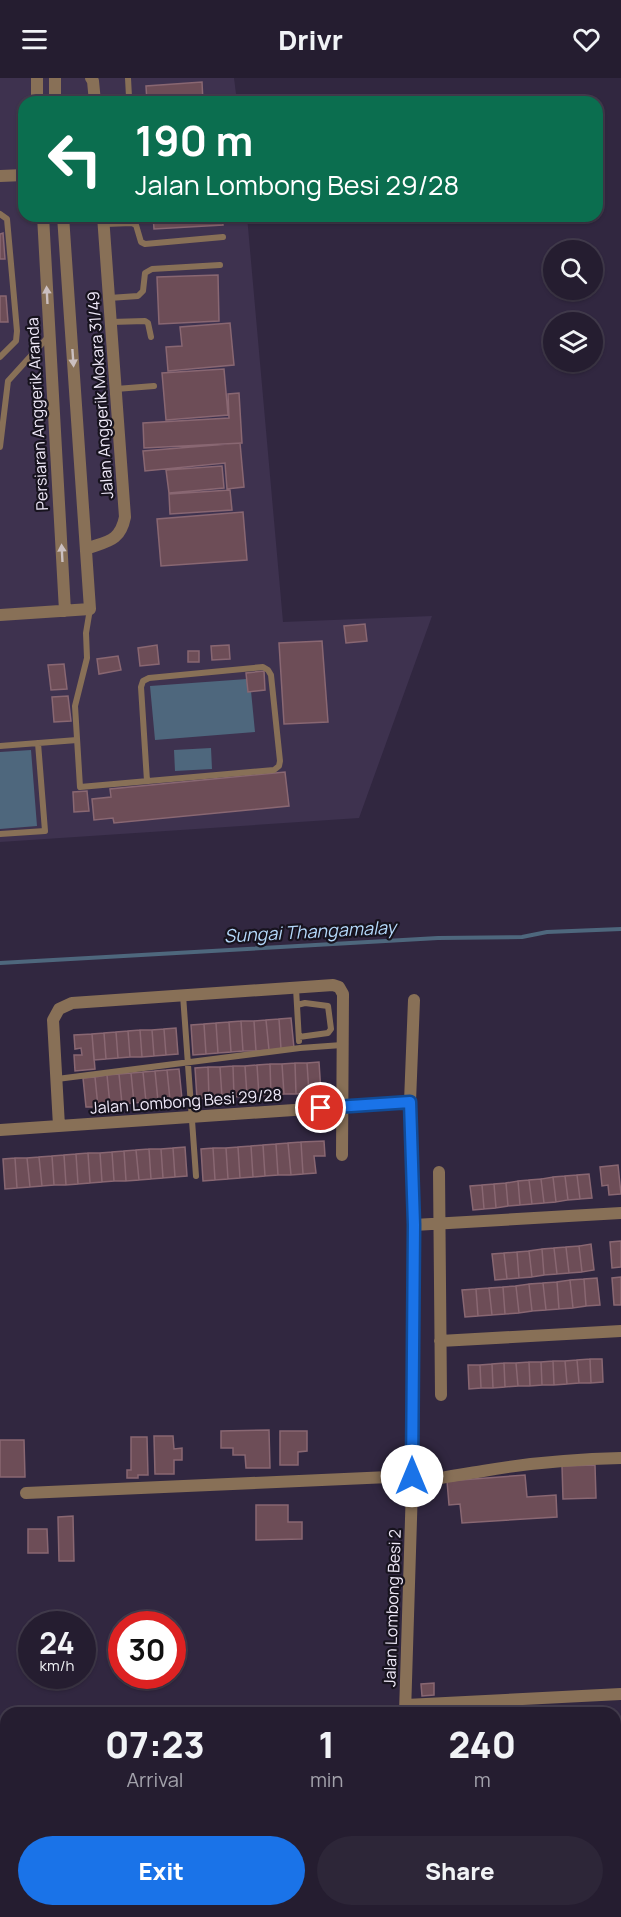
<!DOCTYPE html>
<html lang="en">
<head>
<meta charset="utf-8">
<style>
	:root { --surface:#251d30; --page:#2d2638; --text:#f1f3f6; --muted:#a3a2ab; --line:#423b4c; --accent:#1a73e8 }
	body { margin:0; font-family:Manrope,sans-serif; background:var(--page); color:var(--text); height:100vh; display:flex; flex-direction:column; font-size:22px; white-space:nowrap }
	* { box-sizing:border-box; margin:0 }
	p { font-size:20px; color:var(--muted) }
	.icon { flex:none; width:33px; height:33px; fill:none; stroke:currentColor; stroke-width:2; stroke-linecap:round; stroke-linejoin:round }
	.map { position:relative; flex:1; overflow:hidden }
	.sheet { position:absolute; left:0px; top:1629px; width:621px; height:210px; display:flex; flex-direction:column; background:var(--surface); border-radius:18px 18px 0 0; box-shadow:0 2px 4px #0004,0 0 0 2px var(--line) }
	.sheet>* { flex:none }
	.banner { position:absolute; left:18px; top:18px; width:585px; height:126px; border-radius:18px; box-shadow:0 2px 4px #0004,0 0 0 2px var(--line); background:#0b6e4f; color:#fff; overflow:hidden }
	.tools { position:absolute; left:543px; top:162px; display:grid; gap:12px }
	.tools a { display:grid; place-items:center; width:60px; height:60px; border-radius:50%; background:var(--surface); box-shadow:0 2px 4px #0004,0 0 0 2px var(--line); font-size:30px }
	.speed { position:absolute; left:18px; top:1533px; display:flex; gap:12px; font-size:30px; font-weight:700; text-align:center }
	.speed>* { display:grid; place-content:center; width:78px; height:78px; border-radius:50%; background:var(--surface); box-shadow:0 2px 4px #0004,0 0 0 2px var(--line); line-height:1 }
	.speed small { font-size:15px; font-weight:400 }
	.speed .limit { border:9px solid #d22; background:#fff; color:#111 }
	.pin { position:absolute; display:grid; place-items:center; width:51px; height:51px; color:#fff; margin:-26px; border:3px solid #fff; border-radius:50%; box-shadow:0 2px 6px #0007 }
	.me { position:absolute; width:66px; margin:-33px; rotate:0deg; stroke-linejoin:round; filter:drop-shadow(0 0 4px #0008) }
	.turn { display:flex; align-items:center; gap:21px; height:126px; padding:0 18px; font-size:27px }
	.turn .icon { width:78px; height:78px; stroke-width:2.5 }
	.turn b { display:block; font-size:42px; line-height:51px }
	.eta { display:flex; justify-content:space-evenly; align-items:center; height:102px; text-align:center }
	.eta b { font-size:36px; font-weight:800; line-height:42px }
	.button { display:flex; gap:12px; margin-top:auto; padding:12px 18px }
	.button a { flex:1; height:69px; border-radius:36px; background:var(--accent); color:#fff; font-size:24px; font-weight:800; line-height:69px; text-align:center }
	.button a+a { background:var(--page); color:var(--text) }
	header { display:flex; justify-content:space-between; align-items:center; height:78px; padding:0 18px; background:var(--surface); font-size:27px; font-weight:800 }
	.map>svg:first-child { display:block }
</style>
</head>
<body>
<header><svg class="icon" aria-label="menu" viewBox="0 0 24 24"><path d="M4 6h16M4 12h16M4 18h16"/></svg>Drivr<svg class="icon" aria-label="heart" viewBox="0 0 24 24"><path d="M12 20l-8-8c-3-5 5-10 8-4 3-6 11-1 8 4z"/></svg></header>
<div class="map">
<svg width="621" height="1839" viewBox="0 0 621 1839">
	<rect width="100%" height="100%" fill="#312740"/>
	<!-- built -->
	<path fill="#3e324f" d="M0 0H234L237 24H24V138H247L283 544 432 538 359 740 0 764Z"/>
	<!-- water -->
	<path fill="#4e677d" d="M247 601 248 613H251L255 654 155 662 150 608Z
		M211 670 212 691 175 693 174 672Z
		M31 672 37 748 0 751V674Z"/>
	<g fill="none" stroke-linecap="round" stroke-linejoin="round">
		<!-- stream -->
		<path stroke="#4e677d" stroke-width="4" d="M0 885 438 860 522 859 547 854 621 851"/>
	</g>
	<!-- building -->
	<path fill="#6d4d57" stroke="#896772" stroke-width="1.5" d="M202 4 203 24H147L146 8Z
		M153 138H222L223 147 154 151Z
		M3 155 5 181H0V156Z
		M218 197 219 243 159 246 157 199Z
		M0 218H6L8 244H0Z
		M230 245 234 287 168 293 166 269 182 268 180 249Z
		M224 291 228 337 166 342 162 295Z
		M239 315 242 365 144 370 143 345 229 340 228 316Z
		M240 365 244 409 227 411 225 385 145 393 143 373Z
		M222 388 224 410 169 415 166 392Z
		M230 412 232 432 170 436 169 416Z
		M243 434 247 482 161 488 157 441Z
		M365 546 367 563 346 565 344 548Z
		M322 563 328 644 284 646 279 565Z
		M157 567 159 586 140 588 138 570Z
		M229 567 230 581 212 582 211 568Z
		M188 573H199V584H188Z
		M118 578 121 592 99 596 97 581Z
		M64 586 67 611 51 612 48 587Z
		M264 593 265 612 248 614 246 595Z
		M68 618 71 643 54 644 52 619Z
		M285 694 289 728 114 745 113 740 94 742 92 721 111 719 110 711Z
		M87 713 89 733 74 734 73 714Z
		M291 940 294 970 281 971 279 941Z
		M279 941 281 971 269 972 266 942Z
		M266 942 269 972 256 973 254 943Z
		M241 943H254L256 973H243Z
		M241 943 243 973 231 974 229 944Z
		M229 944 231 974 218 975 216 945Z
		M216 945 218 975 206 976 204 946Z
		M204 946 206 976 193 977 191 947Z
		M176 950 178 976 166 977 164 951Z
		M164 951 166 977 154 978 152 952Z
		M140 952 142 979H130L128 953Z
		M140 952H152L154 978 142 979Z
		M128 953 130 979 118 980 116 954Z
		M116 954 118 980 106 981 104 955Z
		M104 955 106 981 94 982 92 956Z
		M92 956 95 991 75 993 74 977H82L81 970 75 971 74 957Z
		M319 984 321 1015H309L307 985Z
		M295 985H307L309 1015 296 1016Z
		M295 985 296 1016H284L282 986Z
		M270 986H282L284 1016 271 1017Z
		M270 986 271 1017 259 1018 257 987Z
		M257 987 259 1018H247L245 988Z
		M233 988H245L247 1018 234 1019Z
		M233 988 234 1019H222L220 989Z
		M208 989H220L222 1019 209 1020Z
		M208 989 209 1020 197 1021 195 990Z
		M179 991 182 1021 170 1022 167 992Z
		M167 992 170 1022 158 1023 155 993Z
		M155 993 158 1023 146 1024 143 994Z
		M143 994 146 1024 134 1025 131 995Z
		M131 995 134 1025 122 1026 119 996Z
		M119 996 122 1026 110 1027 107 997Z
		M107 997 110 1027 98 1029 95 999Z
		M95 999 98 1029H86L83 1000Z
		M324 1063 325 1078H314L316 1095 303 1096 301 1064Z
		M301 1064 303 1096 291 1097 288 1065Z
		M288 1065 291 1097H278L276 1066Z
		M276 1066 278 1097 265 1098 263 1067Z
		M263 1067 265 1098 253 1099 251 1068Z
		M251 1068 253 1099 240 1100 238 1069Z
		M185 1069 187 1098 175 1099 173 1070Z
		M238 1069 240 1100 228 1101 226 1070Z
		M173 1070 175 1099 163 1100 161 1071Z
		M213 1070H226L228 1101 215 1102Z
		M213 1070 215 1102 203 1103 201 1071Z
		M149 1071 151 1101 139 1102 136 1072Z
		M149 1071H161L163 1100 151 1101Z
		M136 1072 139 1102 126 1103 124 1073Z
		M124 1073 126 1103H114L112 1074Z
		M112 1074 114 1103 102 1104 100 1075Z
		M88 1075 90 1105 78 1106 76 1076Z
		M88 1075H100L102 1104 90 1105Z
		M76 1076 78 1106 66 1107 64 1077Z
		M64 1077 66 1107H54L52 1078Z
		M52 1078 54 1107 42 1108 39 1079Z
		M39 1079 42 1108 30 1109 27 1080Z
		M15 1080 17 1110 5 1111 3 1081Z
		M15 1080H27L30 1109 17 1110Z
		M618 1087 621 1116 609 1117 608 1107 602 1108 600 1089Z
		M589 1096 592 1120 580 1121 577 1097Z
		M577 1097 580 1121 568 1122 565 1098Z
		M565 1098 568 1122 556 1124 553 1099Z
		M553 1099 556 1124 544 1125 541 1101Z
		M541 1101 544 1125 532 1126 529 1102Z
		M529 1102 532 1126 520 1127 518 1103Z
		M518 1103 520 1127 508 1128 506 1105Z
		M506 1105 508 1128 496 1130 494 1106Z
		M494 1106 496 1130 484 1131 482 1107Z
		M482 1107 484 1131 473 1132 470 1108Z
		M621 1163V1189L612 1190 610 1164Z
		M591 1166 594 1192 582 1194 579 1168Z
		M579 1168 582 1194 569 1195 566 1169Z
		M566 1169 569 1195 557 1196 554 1170Z
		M554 1170 557 1196 544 1197 542 1171Z
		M542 1171 544 1197 532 1199 529 1173Z
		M529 1173 532 1199 519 1200 517 1174Z
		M517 1174 519 1200 507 1201 504 1175Z
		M504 1175 507 1201 495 1202 492 1176Z
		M621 1199V1227H614L612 1200Z
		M597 1200 600 1227 586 1228 584 1201Z
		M584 1201 586 1228 573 1230 570 1202Z
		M570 1202 573 1230 559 1231 557 1204Z
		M557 1204 559 1231 546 1232 543 1205Z
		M543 1205 546 1232 532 1233 529 1206Z
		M529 1206 532 1233 519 1235 516 1208Z
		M516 1208 519 1235 505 1236 503 1209Z
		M503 1209 505 1236 492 1237 489 1210Z
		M489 1210 492 1237 478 1238 476 1211Z
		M476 1211 478 1238 465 1239 462 1212Z
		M590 1281 591 1305H579L577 1282Z
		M590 1281H602L603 1304 591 1305Z
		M577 1282 579 1305 567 1306 565 1283Z
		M553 1283 554 1307H542L541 1284Z
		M553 1283H565L567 1306 554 1307Z
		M529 1284 530 1308H518L516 1285Z
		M529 1284H541L542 1307 530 1308Z
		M504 1285 505 1309 493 1310 492 1286Z
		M504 1285H516L518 1308 505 1309Z
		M492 1286 493 1310H481L480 1287Z
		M468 1287H480L481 1310 469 1311Z
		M269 1352 270 1390H246L245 1377H233V1370H221V1353Z
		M280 1353H307V1373L298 1374V1387H280Z
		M154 1358H173L174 1371 182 1370V1382H174V1396H155Z
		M131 1359H147L148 1397H138V1400H127V1392H131Z
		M0 1362H24L25 1399H0Z
		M595 1387 596 1420 563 1421 562 1388Z
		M525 1397 527 1419 556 1417 557 1439 462 1445 460 1426 449 1427 447 1403Z
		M256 1427H288V1444H302V1461L256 1462Z
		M73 1438 74 1483H59L58 1439Z
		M28 1451H47L48 1475H28Z
		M434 1605V1617L422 1618 421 1606Z
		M0 1719H6V1765L0 1766Z
		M0 1790H5L7 1839H0Z
		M194 1833H209L210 1839H194Z
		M217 1833H232V1839H217Z
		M232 1833H247L248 1839H232Z
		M256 1833H271L272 1839H256Z
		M271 1833H287V1839H272Z
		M441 1833H467V1839H441Z
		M476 1833H503V1839H476Z
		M575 1833H600V1839H575Z"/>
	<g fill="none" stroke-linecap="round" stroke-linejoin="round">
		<!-- service -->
		<path stroke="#887057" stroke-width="6" d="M95 22H122L129 19 128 0
			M0 136 7 141 17 253 16 263 0 279
			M104 146 132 145 136 147 141 164 145 166 223 159
			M109 220 138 218 143 213 145 195 152 191 220 187
			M111 244 145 243 148 245 151 259
			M116 311 154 308
			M0 369 8 303 48 259
			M90 531 86 555 87 580 75 628 80 709 274 692 279 688 280 683 271 597 268 592 263 589 149 600 143 603 141 609 147 703
			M0 668 77 662
			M0 756 45 753 38 665
			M296 910 299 963
			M183 917 196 1098
			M297 927 305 925 328 928 331 951 328 955 299 959
			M57 1001 300 970 342 967"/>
		<!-- minor -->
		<path stroke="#887057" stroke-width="12" d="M55 0V24
			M91 0 93 3 95 24
			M37 24V0
			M0 98 24 97
			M43 138 65 533
			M86 471C107 463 120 464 125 439L103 138
			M0 537 90 531 63 138
			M59 1048 53 942 59 931 72 925 333 907 339 909 343 916 342 1077
			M0 1052 410 1024
			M439 1094 441 1317
			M414 1147 621 1135
			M440 1263 621 1253
			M412 1409C435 1399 459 1397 483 1393 529 1385 575 1381 621 1380
			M26 1415 412 1398
			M406 1627 621 1616
			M405 1635 412 1409 414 1147 410 1024 414 922
			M0 1774H6
			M329 1833V1839
			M402 1839V1833"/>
	</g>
	<!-- one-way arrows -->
	<defs><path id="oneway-solid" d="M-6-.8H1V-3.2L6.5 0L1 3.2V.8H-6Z" transform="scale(1.5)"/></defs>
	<g fill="#cbbfc0">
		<use href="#oneway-solid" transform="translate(47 217) rotate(-93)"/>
		<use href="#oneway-solid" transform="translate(73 280) rotate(86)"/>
		<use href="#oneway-solid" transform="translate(62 475) rotate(-93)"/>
	</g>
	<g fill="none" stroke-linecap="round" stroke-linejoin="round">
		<!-- route casing -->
		<g stroke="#114b97" stroke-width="15">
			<path id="route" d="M321 1030 410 1024 414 1147 412 1398"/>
		</g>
		<!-- route -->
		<use href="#route" stroke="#1a73e8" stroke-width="10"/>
	</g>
	<g text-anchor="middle" stroke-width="4.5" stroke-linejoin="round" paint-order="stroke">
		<!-- street labels -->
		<g font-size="16" fill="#efe9f9" stroke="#17131e">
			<text transform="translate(100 317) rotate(-94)" y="6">Jalan Anggerik Mokara 31/49</text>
			<text transform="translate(37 336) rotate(-93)" y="6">Persiaran Anggerik Aranda</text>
			<text transform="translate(186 1023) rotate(-4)" y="6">Jalan Lombong Besi 29/28</text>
			<text transform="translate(392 1530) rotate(-88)" y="6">Jalan Lombong Besi 2</text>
		</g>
		<!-- water labels -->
		<g font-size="18" font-style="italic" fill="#b5d9fb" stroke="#17131e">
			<text transform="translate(310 854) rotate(-3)" y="6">Sungai Thangamalay</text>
		</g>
	</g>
</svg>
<div class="tools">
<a><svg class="icon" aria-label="search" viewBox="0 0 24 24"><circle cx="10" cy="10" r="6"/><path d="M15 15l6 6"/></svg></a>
<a><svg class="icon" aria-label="layers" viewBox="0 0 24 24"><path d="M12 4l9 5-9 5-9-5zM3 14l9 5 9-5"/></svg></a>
</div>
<div class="speed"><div>24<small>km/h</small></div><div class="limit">30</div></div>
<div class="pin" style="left:321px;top:1030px;background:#d93025"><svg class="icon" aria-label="arrive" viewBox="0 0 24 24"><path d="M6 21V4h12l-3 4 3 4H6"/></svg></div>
<svg class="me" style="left:412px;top:1398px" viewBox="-20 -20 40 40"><circle r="19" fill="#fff"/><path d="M0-13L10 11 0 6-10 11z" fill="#1a73e8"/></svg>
<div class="banner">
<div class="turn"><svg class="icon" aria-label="left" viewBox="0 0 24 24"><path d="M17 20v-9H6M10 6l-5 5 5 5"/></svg><div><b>190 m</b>Jalan Lombong Besi 29/28</div></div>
</div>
<section class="sheet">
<div class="eta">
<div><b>07:23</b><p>Arrival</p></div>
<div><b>1</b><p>min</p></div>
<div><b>240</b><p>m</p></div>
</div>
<div class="button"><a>Exit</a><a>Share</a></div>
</section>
</div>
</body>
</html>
